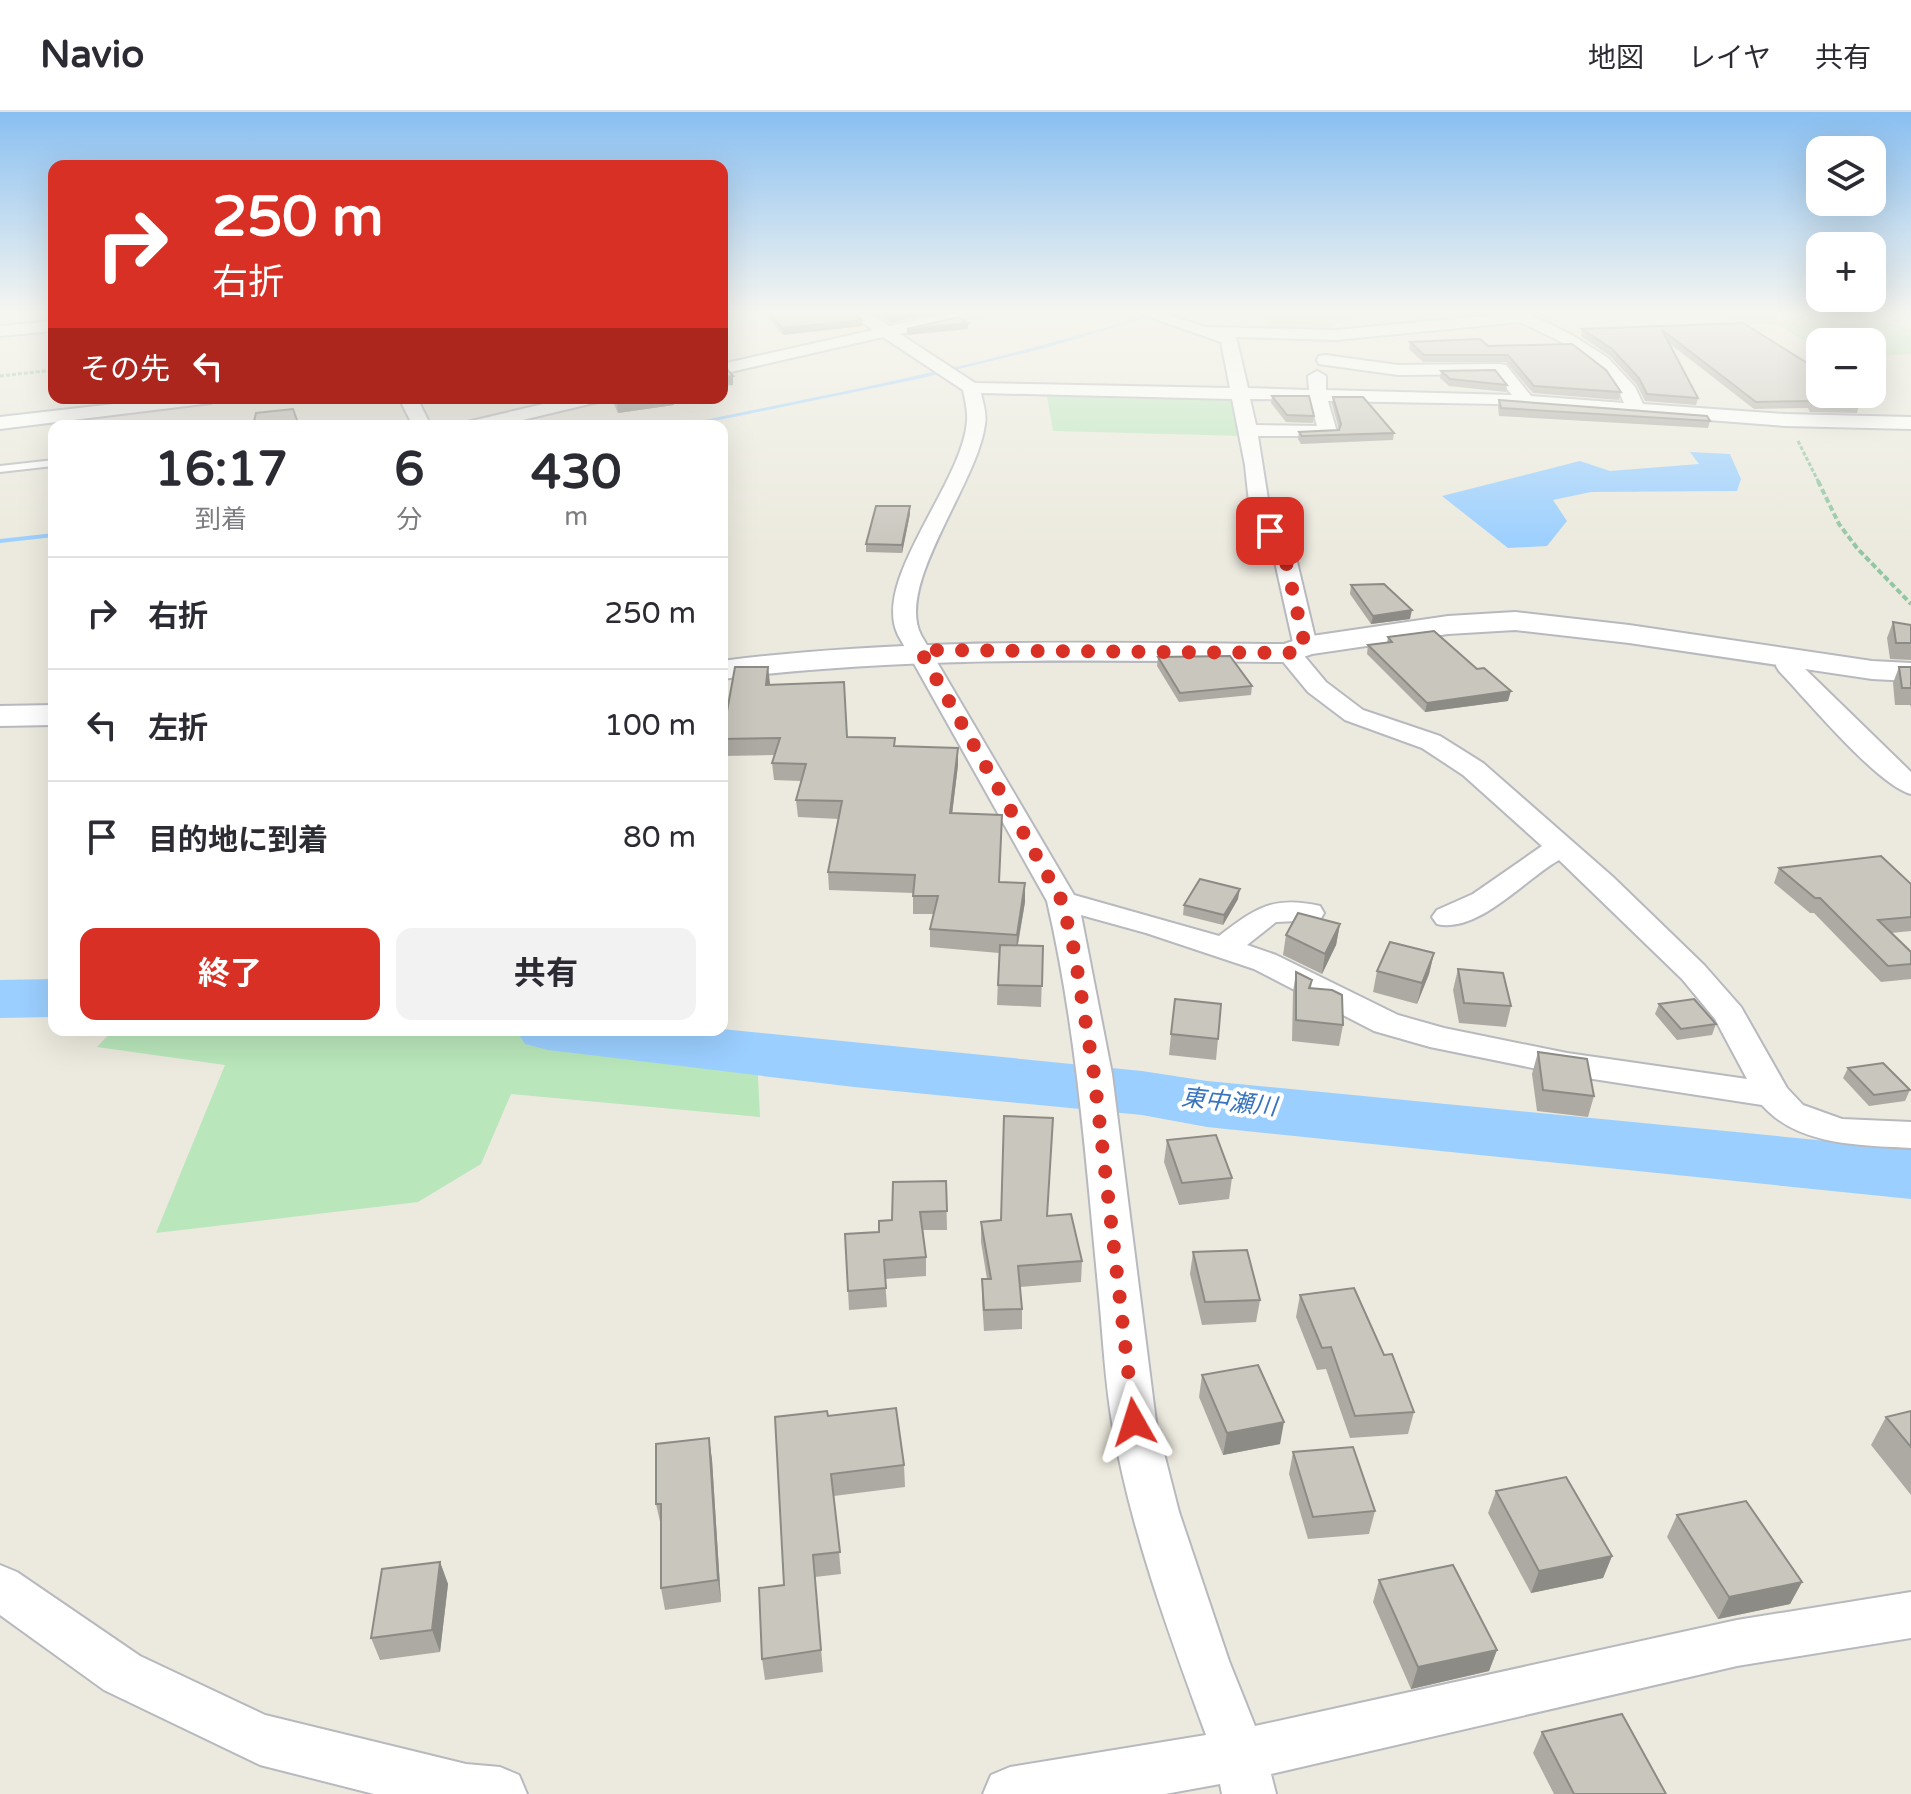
<!DOCTYPE html>
<html lang="ja">
<head>
<meta charset="utf-8">
<style>
	:root { --surface:#fff; --page:#f2f2f3; --text:#2b2b33; --muted:#7c7c81; --line:#e1e1e2; --accent:#d93025 }
	body { margin:0; font-family:"Varela Round","Noto Sans JP",sans-serif; background:var(--page); color:var(--text); height:100vh; display:flex; flex-direction:column; font-size:30px; white-space:nowrap }
	* { box-sizing:border-box; margin:0 }
	p { font-size:26px; color:var(--muted) }
	.icon { flex:none; width:44px; height:44px; fill:none; stroke:currentColor; stroke-width:2; stroke-linecap:round; stroke-linejoin:round }
	.map { position:relative; flex:1; overflow:hidden }
	.details { position:absolute; left:48px; top:308px; width:680px; height:616px; display:flex; flex-direction:column; background:var(--surface); border-radius:16px; box-shadow:0 8px 32px #0002 }
	.details>* { flex:none }
	.hud { position:absolute; left:48px; top:48px; width:680px; height:244px; border-radius:16px; box-shadow:0 8px 32px #0002; background:#d93025; color:#fff; overflow:hidden }
	.fabs { position:absolute; left:1806px; top:24px; display:grid; gap:16px }
	.fabs a { display:grid; place-items:center; width:80px; height:80px; border-radius:16px; background:var(--surface); box-shadow:0 8px 32px #0002; font-size:40px }
	.pin { position:absolute; display:grid; place-items:center; width:68px; height:68px; color:#fff; margin:-34px; border-radius:16px; box-shadow:0 4px 12px #0006 }
	.me { position:absolute; width:88px; margin:-44px; rotate:354deg; stroke-linejoin:round; filter:drop-shadow(0 0 6px #0008) }
	.turn { display:flex; align-items:center; gap:28px; height:168px; padding:0 32px; font-size:36px }
	.turn .icon { width:104px; height:104px; stroke-width:2.5 }
	.turn b { display:block; font-size:56px; line-height:68px }
	.then { display:flex; align-items:center; height:76px; padding:0 32px; background:#0003; gap:16px; font-size:30px }
	.eta { display:flex; justify-content:space-evenly; align-items:center; height:136px; text-align:center }
	.eta b { font-size:48px; font-weight:700; line-height:56px }
	.button { display:flex; gap:16px; margin-top:auto; padding:16px 32px }
	.button a { flex:1; height:92px; border-radius:16px; background:var(--accent); color:#fff; font-size:32px; font-weight:700; line-height:92px; text-align:center }
	.button a+a { background:var(--page); color:var(--text) }
	ul { padding:0; list-style:none }
	li { display:flex; align-items:center; gap:24px; height:112px; padding:0 32px; border-top:2px solid var(--line) }
	li div { flex:1 }
	li b { display:block; font-size:30px }
	li em { font-style:normal }
	header { display:flex; align-items:center; gap:48px; box-sizing:border-box; height:112px; padding:0 40px; background:var(--surface); border-bottom:2px solid var(--line) }
	header strong { font-size:38px }
	nav { display:flex; gap:44px; margin-inline-start:auto; font-size:28px }
	.map>svg:first-child { display:block }
</style>
</head>
<body>
<header>
<strong>Navio</strong>
<nav><a>地図</a><a>レイヤ</a><a>共有</a></nav>
</header>
<div class="map">
<svg width="1911" height="1682" viewBox="0 0 1911 1682">
	<rect width="100%" height="100%" fill="#eceade"/>
	<!-- green -->
	<path fill="#b9e6bb" d="M1283 200H1363L1321 220 1269 219 1264 204Z
		M1655 200H1858L1911 218V242L1872 243V230H1820V239L1779 213 1732 211 1720 204Z
		M1046 279 1235 286 1243 324 1053 319Z
		M113 918H684L756 926 760 1005 511 982 481 1052 418 1090 156 1121 225 953 97 935Z"/>
	<!-- water -->
	<path fill="#9bcfff" d="M1690 340 1730 342 1741 367 1737 379 1591 380 1553 388 1567 409 1547 434 1508 436 1442 384 1580 349 1610 359 1699 352Z"/>
	<g fill="none" stroke-linecap="round" stroke-linejoin="round">
		<!-- stream -->
		<path fill="#9bcfff" fill-rule="evenodd" d="M1157 200H1165L1045 236 922 266 739 304 687 314H675L861 276 982 249 1102 217Z
			M54 421V425L0 431V427Z"/>
		<!-- river -->
		<path fill="#9bcfff" fill-rule="evenodd" d="M54 867V905L0 906V868Z
			M722 917 1142 959 1207 969 1911 1037V1087L1207 1015 1142 1003 854 975 548 938 525 932 516 918Z"/>
		<!-- service casing -->
		<g stroke="#b7b9bf" stroke-width="4">
			<path id="service" d="M54 348 53 354 0 360V354Z"/>
		</g>
		<!-- minor casing -->
		<g stroke="#b7b9bf" stroke-width="4">
			<path id="minor" d="M848 200H867L889 214 952 200H982L980 203 900 222 975 271 1230 276 1221 230 1135 200H1160L1206 215 1336 218 1525 200 1572 223 1608 246 1635 275 1643 292 1785 302 1911 305V317L1785 314 1497 292 1328 289 1337 320 1335 324H1258L1270 400 1297 450 1317 534 1314 539 1301 540 1326 570 1363 598 1440 624 1483 651 1613 765 1704 853 1741 895 1787 976 1803 993 1842 1007 1911 1010V1036C1860 1033 1798 1034 1762 993L1567 963 1430 935 1374 919 1254 857 1146 821 1081 803 1112 962 1156 1310 1179 1400 1229 1549 1255 1614 1737 1508 1911 1480V1526L1737 1554 1271 1662 1276 1682H1222L1220 1672 1165 1682H983L991 1663 1010 1655 1206 1623C1169 1522 1130 1417 1112 1310 1105 1269 1103 1226 1099 1184 1086 1052 1077 918 1047 789L898 523C871 468 963 371 967 309 968 299 965 288 963 278L883 225 722 262V252L873 218ZM1520 210C1558 228 1608 248 1624 291L1531 284 1506 253 1500 252 1398 253 1325 243 1319 244 1317 248 1319 252 1398 263 1495 262 1512 283 1326 278V264L1317 259 1308 264 1309 278 1248 276 1236 225 1336 228ZM981 281 1232 287 1245 353 1250 400 1275 450 1294 535 1280 536 1277 541 1280 546 1308 580 1345 608 1422 636 1463 663 1542 734 1473 782 1437 798 1432 805 1437 812C1478 822 1525 767 1559 748L1682 867 1715 907 1747 967 1567 941 1444 916 1398 903 1276 843 1247 833 1276 810 1320 808 1324 801 1320 794C1272 783 1255 797 1219 824L1074 783 921 523C895 472 978 371 985 312 987 302 983 291 981 281ZM1250 287 1310 288 1317 314 1256 313Z
				M54 209V219L0 224V214Z
				M166 286H220L211 291 0 317V305Z
				M399 286H417L431 314H413Z
				M569 286H601L598 290 497 314H465L467 310Z
				M1789 540 1798 542 1801 553 1911 660V682C1878 674 1806 587 1779 559L1776 554 1780 542Z
				M0 1453 17 1460 140 1544 265 1603 466 1652 500 1655 519 1663 527 1682H374L260 1653 104 1578 0 1503Z"/>
		</g>
		<!-- tertiary casing -->
		<g stroke="#b7b9bf" stroke-width="4">
			<path id="tertiary" d="M1515 500 1629 513 1872 549 1911 551V569L1872 567 1629 531 1515 518 1448 522 1312 542 1289 550C1099 549 911 543 722 567V549C909 525 1096 531 1284 532L1305 525 1448 504Z
				M54 593V613L0 614V594Z"/>
		</g>
		<!-- path-far1 -->
		<path stroke="#92c6a3" stroke-width="3" stroke-dasharray="4 2" stroke-linecap="butt" d="M0 264 54 258
			M1798 329 1819 371"/>
		<!-- path -->
		<path stroke="#92c6a3" stroke-width="4" stroke-dasharray="6 3" stroke-linecap="butt" d="M1818 369 1839 412 1857 436 1911 492"/>
		<!-- service -->
		<use href="#service" fill="#fff" fill-rule="evenodd"/>
		<!-- minor -->
		<use href="#minor" fill="#fff" fill-rule="evenodd"/>
		<!-- tertiary -->
		<use href="#tertiary" fill="#fff" fill-rule="evenodd"/>
	</g>
	<!-- wall -->
	<path fill="#adaaa3" d="M763 200H852L862 208V214L783 223Z
		M873 200H937L890 211Z
		M1743 211 1820 282 1859 293 1857 301 1810 300 1808 296 1754 297 1669 231 1698 286 1696 293 1645 289 1637 273 1610 244 1581 224 1582 217Z
		M1410 230 1488 234 1621 280 1619 288 1533 281 1506 250H1423L1409 237Z
		M1441 259 1507 273 1506 280 1449 274 1440 266Z
		M1272 284 1314 304 1313 311 1286 310 1271 291Z
		M1333 285 1394 321 1393 328 1301 332 1298 327 1299 320 1339 318 1332 292Z
		M611 286H673L674 293 618 301Z
		M1499 288 1710 309 1708 316 1499 304 1498 295Z
		M910 394V402L902 441 866 440V432Z
		M1351 473 1410 507 1371 512 1350 482Z
		M1893 510 1911 513V548L1890 547 1887 526Z
		M1388 525 1508 589 1425 600 1367 542 1368 533 1387 531Z
		M1158 545 1252 574 1251 583 1179 590 1157 554Z
		M1899 555H1911V595L1910 593H1895L1893 571Z
		M769 573 847 625 895 626V634L958 636V653L952 702 999 770 1025 790 1018 833 1043 834 1041 895 997 893 999 841 930 835V817L934 802H913V781L829 778 828 760 839 707 798 705 796 688 801 669 774 668 772 651 775 643 724 644 722 627Z
		M1779 756 1911 772V819L1891 821 1911 840V867L1881 870 1814 801H1810L1774 771Z
		M1238 787 1223 813 1183 803 1184 793Z
		M1340 812 1336 833 1322 862 1283 843 1286 823Z
		M1434 841 1429 862 1417 892 1373 880 1377 859Z
		M1458 857 1511 894 1506 915 1459 911 1453 878Z
		M1296 860 1312 868 1311 876 1343 913 1339 934 1292 929 1293 880Z
		M1659 892 1716 912 1712 923 1677 928 1655 902Z
		M1171 922 1218 927 1216 948 1169 943Z
		M1538 940 1594 984 1588 1005 1537 999 1532 962Z
		M1848 956 1910 978 1905 989 1869 994 1843 966Z
		M1167 1028 1232 1066 1229 1087 1179 1093 1164 1050Z
		M946 1069 947 1118H923L926 1145V1164L885 1167 887 1195 849 1198 845 1122 879 1120Z
		M1048 1104 1082 1149 1081 1170 1020 1175 1022 1197V1217L984 1219 982 1188V1167H987L981 1130V1110Z
		M1193 1140 1260 1188 1256 1210 1202 1213 1190 1162Z
		M1300 1183 1384 1243 1414 1300 1408 1322 1350 1326 1326 1257 1317 1258 1296 1205Z
		M1202 1263 1280 1332 1223 1343 1199 1285Z
		M1911 1299V1383L1871 1333 1886 1305Z
		M828 1304 904 1353 905 1375 834 1384 841 1462 815 1465 823 1560 765 1568 762 1547 784 1473Z
		M709 1326 712 1348 721 1490 665 1498 661 1476V1414L656 1392Z
		M1293 1340 1375 1399 1369 1422 1308 1427 1289 1362Z
		M1496 1379 1612 1444 1603 1466 1531 1481 1488 1401Z
		M1677 1403 1802 1470 1790 1492 1718 1507 1667 1425Z
		M440 1450 448 1472 440 1540 380 1548 371 1526Z
		M1379 1468 1497 1538 1489 1559 1411 1577 1373 1490Z
		M1542 1620 1666 1682H1554L1533 1641Z"/>
	<!-- shaded-wall -->
	<path fill="#8d8b85" d="M908 200H937L890 211 889 204Z
		M862 208V214L783 223 782 216Z
		M968 211V217L907 223V217Z
		M733 264V273L722 274V265Z
		M655 286H673L674 293 618 301 617 291Z
		M910 394V402L902 441V433Z
		M1412 498 1410 507 1371 512 1373 504Z
		M768 555 770 571 767 589 766 573Z
		M1511 579 1508 589 1425 600 1427 591Z
		M958 636V653L950 719V701Z
		M1025 771V790L1016 842 1017 823Z
		M1240 777 1238 787 1223 813 1224 803Z
		M1340 812 1336 833 1322 862 1325 842Z
		M1434 841 1429 862 1417 892 1422 871Z
		M1284 1310 1280 1332 1223 1343 1227 1321Z
		M709 1326 712 1348 721 1490 718 1468Z
		M1612 1444 1603 1466 1531 1481 1539 1459Z
		M440 1450 448 1472 440 1540 432 1518Z
		M1802 1470 1790 1492 1718 1507 1729 1485Z
		M1497 1538 1489 1559 1411 1577 1418 1555Z"/>
	<!-- building -->
	<path fill="#c9c6be" stroke="#8d8b85" stroke-width="2" d="M768 200H852L862 208 782 216Z
		M883 200H908L889 204Z
		M958 205 968 211 907 217Z
		M1743 211 1820 259V282H1842L1859 293 1812 292 1810 289 1756 290 1662 218 1698 286 1647 282 1639 266 1612 237 1582 217Z
		M1480 227 1488 234 1572 232 1606 258 1621 280 1534 274 1508 243H1424L1410 230Z
		M722 255H725L733 264 722 265Z
		M1495 258 1507 273 1450 267 1441 259Z
		M1272 284H1309L1314 304 1287 303Z
		M1333 285H1363L1394 321 1302 324 1299 320 1339 318 1341 312Z
		M614 286H655L617 291Z
		M1499 288 1707 304 1710 309 1501 296Z
		M293 297 299 314H253L256 301Z
		M876 394H910L902 433 866 432Z
		M1384 472 1412 498 1373 504 1351 473Z
		M1893 510 1911 513V531H1896Z
		M1434 519 1477 557 1484 556 1511 579 1427 591 1368 533 1392 530 1388 525Z
		M1230 544 1252 574 1180 581 1158 545Z
		M735 555H768L766 573 844 570 847 625 895 626 894 634 958 636 950 701 1002 703 999 770 1025 771 1017 823 930 817 938 784H913L915 763 828 760 842 689 796 688 806 652 772 651 780 626 722 627Z
		M1899 555H1911V576H1902Z
		M1881 744 1911 772V805L1878 808 1911 840V852L1888 854 1820 786H1815L1779 756Z
		M1200 767 1240 777 1224 803 1184 793Z
		M1298 801 1340 812 1325 842 1286 823Z
		M1390 830 1434 841 1422 871 1377 859Z
		M1000 833 1043 834 1042 874 998 873Z
		M1458 857 1503 861 1511 894 1464 891Z
		M1296 860 1312 868 1309 876 1332 878 1342 883 1343 913 1296 908Z
		M1175 887 1221 892 1218 927 1171 922Z
		M1694 887 1716 912 1681 917 1659 892Z
		M1538 940 1587 947 1594 984 1543 978Z
		M1883 951 1910 978 1874 983 1848 956Z
		M1004 1004 1053 1006 1047 1104 1071 1102 1082 1149 1018 1154 1022 1197 984 1198 982 1167H991L981 1110 1001 1108Z
		M1216 1023 1232 1066 1182 1071 1167 1028Z
		M946 1069 947 1099 920 1100 926 1145 884 1148 886 1176 848 1179 845 1122 879 1120V1109L892 1108 893 1070Z
		M1247 1138 1260 1188 1205 1190 1193 1140Z
		M1354 1176 1384 1243 1392 1242 1414 1300 1355 1304 1331 1235 1322 1236 1300 1183Z
		M1258 1253 1284 1310 1227 1321 1202 1263Z
		M896 1296 904 1353 831 1362 840 1440 813 1443 821 1538 762 1547 759 1476 784 1473 775 1305 827 1299 828 1304Z
		M1911 1299V1335L1886 1305Z
		M709 1326 718 1468 661 1476V1392H656V1332Z
		M1353 1335 1375 1399 1313 1405 1293 1340Z
		M1566 1365 1612 1444 1539 1459 1496 1379Z
		M1746 1389 1802 1470 1729 1485 1677 1403Z
		M440 1450 432 1518 371 1526 382 1457Z
		M1453 1453 1497 1538 1418 1555 1379 1468Z
		M1622 1602 1666 1682H1574L1542 1620Z"/>
	<!-- sky -->
	<linearGradient id="sky" x2="0" y2="1"><stop stop-color="#89bff1"/><stop offset="0.46" stop-color="#f6f6f0"/><stop offset="1" stop-color="#f6f6f0" stop-opacity="0"/></linearGradient>
	<rect width="1911" height="436" fill="url(#sky)"/>
	<g fill="none" stroke-linecap="round" stroke-linejoin="round">
		<!-- route -->
		<path stroke="#d93025" stroke-width="14" stroke-dasharray="0 25.2" d="M1134 1310 1094 962 1074 838 1062 789 920 538 1289 541 1305 534 1286 450 1270 419"/>
	</g>
	<g text-anchor="middle" stroke-width="8" stroke-linejoin="round" paint-order="stroke">
		<!-- water labels -->
		<g font-size="24" font-style="italic" fill="#3773be" stroke="#fff">
			<text transform="translate(1229 990) rotate(6)" y="8">東中瀬川</text>
		</g>
	</g>
</svg>
<div class="fabs">
<a><svg class="icon" aria-label="layers" viewBox="0 0 24 24"><path d="M12 4l9 5-9 5-9-5zM3 14l9 5 9-5"/></svg></a>
<a>+</a>
<a>−</a>
</div>
<div class="pin" style="left:1270px;top:419px;background:#d93025"><svg class="icon" aria-label="arrive" viewBox="0 0 24 24"><path d="M6 21V4h12l-3 4 3 4H6"/></svg></div>
<svg class="me" style="left:1134px;top:1310px" viewBox="-20 -20 40 40"><path d="M0-17L14 15 0 8-14 15z" fill="#d93025" stroke="#fff" stroke-width="4"/></svg>
<div class="hud">
<div class="turn"><svg class="icon" aria-label="right" viewBox="0 0 24 24"><path d="M7 20v-9h11M14 6l5 5-5 5"/></svg><div><b>250 m</b>右折</div></div>
<div class="then">その先<svg class="icon" aria-label="left" viewBox="0 0 24 24"><path d="M17 20v-9H6M10 6l-5 5 5 5"/></svg></div>
</div>
<section class="details">
<div class="eta">
<div><b>16:17</b><p>到着</p></div>
<div><b>6</b><p>分</p></div>
<div><b>430</b><p>m</p></div>
</div>
<ul>
<li><svg class="icon" aria-label="right" viewBox="0 0 24 24"><path d="M7 20v-9h11M14 6l5 5-5 5"/></svg><div><b>右折</b></div><em>250 m</em></li>
<li><svg class="icon" aria-label="left" viewBox="0 0 24 24"><path d="M17 20v-9H6M10 6l-5 5 5 5"/></svg><div><b>左折</b></div><em>100 m</em></li>
<li><svg class="icon" aria-label="arrive" viewBox="0 0 24 24"><path d="M6 21V4h12l-3 4 3 4H6"/></svg><div><b>目的地に到着</b></div><em>80 m</em></li>
</ul>
<div class="button"><a>終了</a><a>共有</a></div>
</section>
</div>
</body>
</html>
